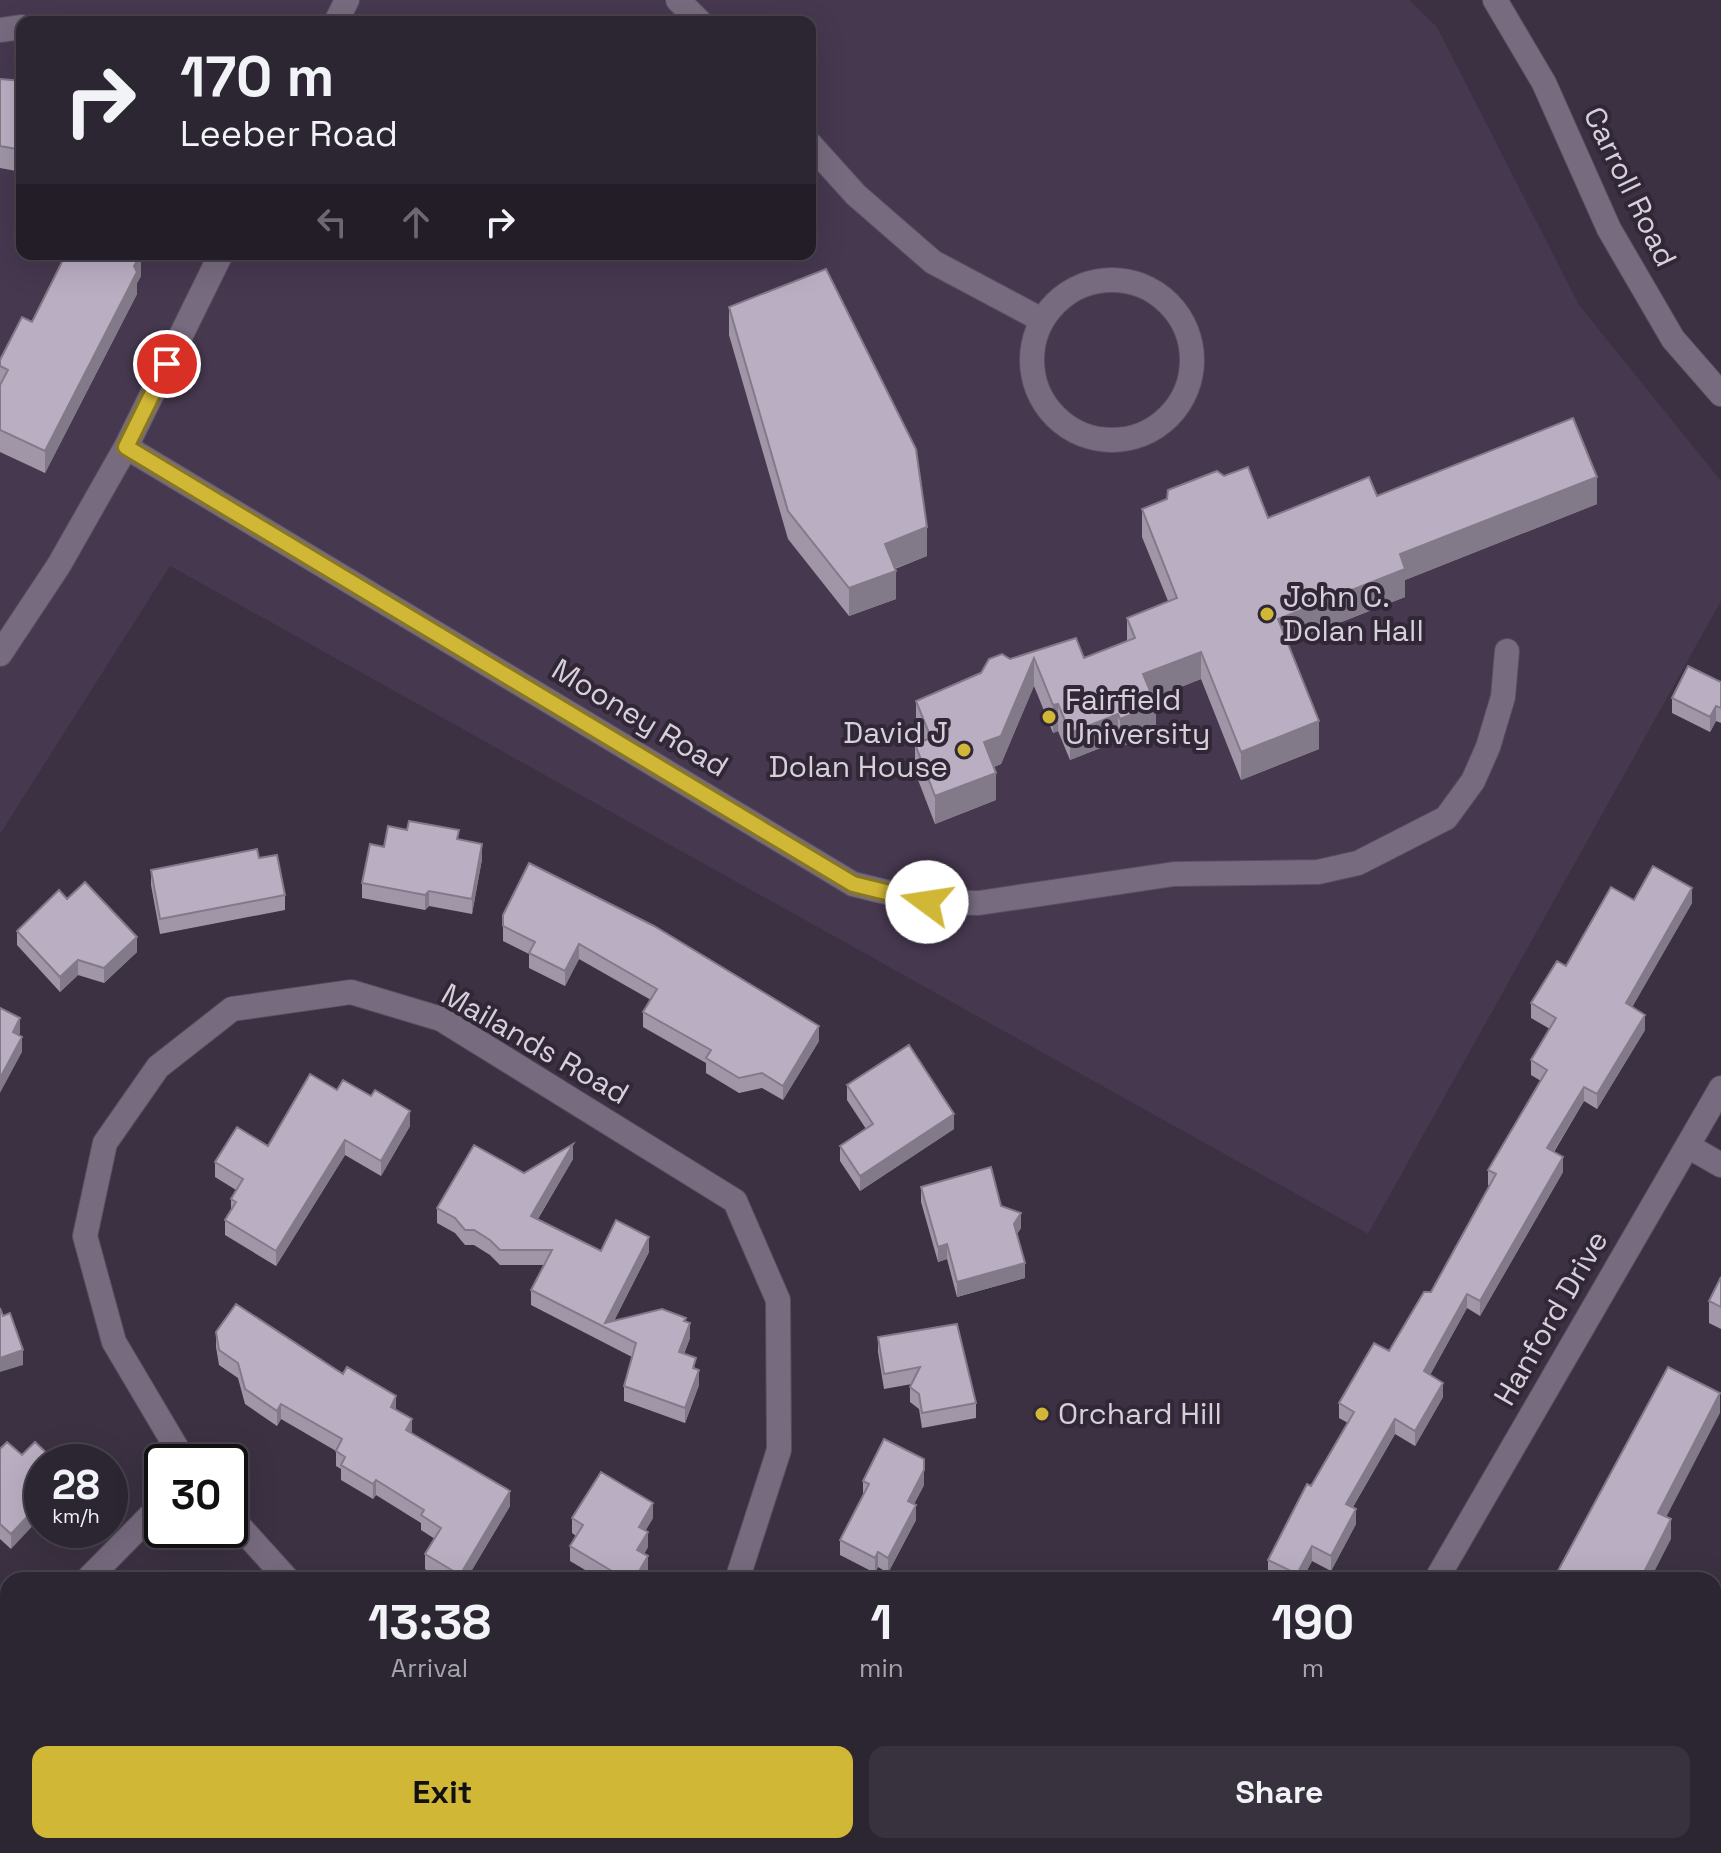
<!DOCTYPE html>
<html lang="en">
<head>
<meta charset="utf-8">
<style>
	:root { --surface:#2c2532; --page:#38313e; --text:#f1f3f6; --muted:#a6a5ac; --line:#48424d; --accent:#d1b736 }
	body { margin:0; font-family:"Space Grotesk",sans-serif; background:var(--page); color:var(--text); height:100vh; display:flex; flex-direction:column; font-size:30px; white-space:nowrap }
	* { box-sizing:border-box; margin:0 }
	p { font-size:26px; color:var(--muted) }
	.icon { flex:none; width:44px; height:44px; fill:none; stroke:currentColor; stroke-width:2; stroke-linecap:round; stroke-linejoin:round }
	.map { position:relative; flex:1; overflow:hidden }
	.details { position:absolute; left:0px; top:1572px; width:1722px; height:282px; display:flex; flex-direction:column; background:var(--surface); border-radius:24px 24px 0 0; box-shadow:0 8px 32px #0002,0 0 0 2px var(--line) }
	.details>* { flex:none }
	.hud { position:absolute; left:16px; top:16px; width:800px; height:244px; border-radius:16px; box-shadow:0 8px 32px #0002,0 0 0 2px var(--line); background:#2c2532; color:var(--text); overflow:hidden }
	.speed { position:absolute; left:24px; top:1444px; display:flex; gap:16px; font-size:40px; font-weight:700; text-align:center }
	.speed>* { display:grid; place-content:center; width:104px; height:104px; border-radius:50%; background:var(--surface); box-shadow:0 8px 32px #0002,0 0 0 2px var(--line); line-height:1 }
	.speed small { font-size:20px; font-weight:400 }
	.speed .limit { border:4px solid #111; border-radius:12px; background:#fff; color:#111 }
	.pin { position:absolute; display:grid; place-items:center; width:68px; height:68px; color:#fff; margin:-34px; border:4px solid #fff; border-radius:50%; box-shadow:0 2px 8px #0007 }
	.me { position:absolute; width:88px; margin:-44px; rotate:284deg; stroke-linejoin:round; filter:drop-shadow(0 0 6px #0008) }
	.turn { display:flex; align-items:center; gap:28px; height:168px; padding:0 32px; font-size:36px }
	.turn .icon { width:104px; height:104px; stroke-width:2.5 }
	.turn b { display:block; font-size:56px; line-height:68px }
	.lanes { display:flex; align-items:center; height:76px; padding:0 32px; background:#0003; justify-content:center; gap:40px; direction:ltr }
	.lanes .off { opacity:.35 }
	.eta { display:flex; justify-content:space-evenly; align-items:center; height:136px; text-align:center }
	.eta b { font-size:48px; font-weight:700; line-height:56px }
	.action { display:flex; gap:16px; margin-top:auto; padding:16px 32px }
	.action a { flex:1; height:92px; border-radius:16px; background:var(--accent); color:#111; font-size:32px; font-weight:700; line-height:92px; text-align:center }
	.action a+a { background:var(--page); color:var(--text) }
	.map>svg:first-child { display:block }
</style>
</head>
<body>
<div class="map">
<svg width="1721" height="1853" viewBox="0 0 1721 1853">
	<rect width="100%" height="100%" fill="#3b3142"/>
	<!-- built -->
	<path fill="#46384f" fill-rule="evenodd" d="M0 0H1409L1437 27 1579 305 1721 481V601L1368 1234 170 566 0 834ZM22 22H810V254H22Z"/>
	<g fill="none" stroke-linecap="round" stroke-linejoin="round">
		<!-- street casing -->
		<g stroke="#584f5e" stroke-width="26">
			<path id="street" d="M678 0 700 22
				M1495 0 1544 83 1609 229 1673 339 1721 394
				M336 22 347 0
				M0 30 22 27
				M810 144 856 195 933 262 1042 320
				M1032 360a80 80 0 1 1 160 0a80 80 0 1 1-160 0Z
				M126 447 853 884 927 902 979 903 1174 874 1318 872 1358 863 1446 818 1473 781 1488 747 1503 697 1507 651
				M0 654 59 565 126 447 221 254
				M1688 1146 1721 1165
				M185 1462 114 1342 85 1236 105 1143 158 1067 232 1009 351 992 441 1019 735 1201 778 1300 779 1450 737 1580
				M230 1516 288 1580
				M87 1580 162 1504
				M1436 1580 1721 1088
				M0 1668 8 1660
				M649 1853 651 1846
				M1278 1853 1282 1846"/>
		</g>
		<!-- secondary casing -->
		<g stroke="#584f5e" stroke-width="26">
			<path id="secondary" d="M0 1731 8 1740
				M100 1846 106 1853"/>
		</g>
		<!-- street -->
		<use href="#street" stroke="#776c7f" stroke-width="24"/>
		<!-- secondary -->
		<use href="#secondary" stroke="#826e90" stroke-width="24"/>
	</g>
	<!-- wall -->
	<path fill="#a096a8" d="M0 79 22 81V172L0 168Z
		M141 276 137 283V294L45 473 0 452V360L32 322Z
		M729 307 927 556 895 569 896 599 849 616 788 539 729 335Z
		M1377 496 1597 504 1405 580V597L1288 643 1319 749 1241 780 1201 679 1153 698 1156 732 1120 747 1118 741 1070 760 1058 731 1053 733 1034 686 1001 764 994 767 996 800 935 824 915 772V744L921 742 916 728V701L1010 659 1084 658 1127 642V618L1168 601 1142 537V509L1268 518Z
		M1721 682V723L1716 721 1710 732 1672 713V698Z
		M459 839 482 859 472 914 429 906 425 910 362 898V883L384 847Z
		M259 858 285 895V910L160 934 151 885V870Z
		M529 863 819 1041 783 1100 762 1088 739 1093 706 1073V1063L643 1027V1012L651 1000 579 959 565 986 529 968V954L503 941V915Z
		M67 899 137 952 104 983 78 975 60 992 17 945V931Z
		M1634 900 1692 903 1632 1007 1645 1030 1597 1109 1584 1101 1554 1152 1563 1172 1480 1316 1467 1308 1430 1375 1443 1397 1415 1446 1395 1434 1353 1507 1356 1524 1331 1571 1312 1561 1302 1580H1279L1268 1574V1560L1348 1423 1339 1418V1403L1389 1351 1431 1292 1490 1186 1488 1185V1170L1541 1081 1531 1075V1060L1550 1029 1531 1018V1003Z
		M847 1085 954 1129 860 1191 840 1161V1146L866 1129 847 1100Z
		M337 1090 410 1126 381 1176 345 1155 276 1266 225 1235V1220L231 1211V1199L236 1190 215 1177V1162L268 1146Z
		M573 1159 538 1219 601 1251 649 1252 614 1321H686L690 1338 684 1354 696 1369 699 1385 685 1423 624 1401V1386L632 1357 531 1305V1290L544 1265H500L490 1255 474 1245H465L455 1233 437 1223V1208L524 1173Z
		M921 1187 1001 1206 1021 1228 1017 1234 1025 1278 957 1297 947 1259 938 1262 921 1202Z
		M1721 1277V1329L1709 1323V1301Z
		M216 1332 396 1410 412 1433 510 1506 466 1580H443L425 1569V1554L435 1539 421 1530V1523L376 1495 373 1499 341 1480V1469L336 1466V1451L281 1419 277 1426 245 1404 238 1378 219 1365 216 1347Z
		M878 1337 976 1403V1418L922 1428 919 1409 910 1402V1387L912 1384 884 1389 878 1352Z
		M0 1449 22 1455 11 1549 0 1539Z
		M863 1481 924 1485 914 1504 916 1520 888 1573 878 1567 875 1573 840 1555V1540L863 1496Z
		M572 1518H653L645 1531 648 1547 644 1554 648 1571 643 1580H602L570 1561V1546L576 1536 572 1533Z
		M304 1846H401L397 1853H315Z"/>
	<!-- shaded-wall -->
	<path fill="#827a88" d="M141 254V276L137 283V294L45 473V451Z
		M1597 477V504L1405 580V597L1278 647V619L1400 554Z
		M927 527V556L885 572V544Z
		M896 571V599L849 616V588Z
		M1201 652V679L1143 702V674Z
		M1034 658V686L1001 764 984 770V742Z
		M1058 704V731L1053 733V705Z
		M1156 705V732L1120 747V719Z
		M1716 706V721L1710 732V717Z
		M1118 714V741L1070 760V733Z
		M1319 721V749L1241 780V752Z
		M996 773V800L935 824V796Z
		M482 844V859L472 914V899Z
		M1692 888V903L1626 1018V1003Z
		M429 891V906L425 910V895Z
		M137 937V952L104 983V968Z
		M579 944V959L565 986V971Z
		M78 960V975L60 992V977Z
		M1645 1015V1030L1597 1109V1094Z
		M20 1018V1033L13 1047V1032Z
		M819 1026V1041L783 1100V1086Z
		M22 1037V1052L0 1093V1078Z
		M1584 1087V1101L1547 1162V1148Z
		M410 1111V1126L381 1176V1161Z
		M954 1114V1129L860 1191V1176Z
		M345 1140V1155L276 1266V1251Z
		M573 1144V1159L531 1230V1216Z
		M1563 1157V1172L1480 1316V1301Z
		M1021 1213V1228L1014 1238V1224Z
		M649 1237V1252L609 1330 605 1323Z
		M947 1244V1259L938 1262V1247Z
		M1025 1263V1278L957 1297V1282Z
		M1467 1294V1308L1424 1386V1371Z
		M690 1323V1338L679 1367V1352Z
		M23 1350V1365L0 1372V1358Z
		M699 1370V1385L685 1423V1408Z
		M1443 1383V1397L1415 1446V1431Z
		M1720 1393V1413L1658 1533V1513Z
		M396 1396V1411L391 1407Z
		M281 1404V1419L277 1426V1411Z
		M412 1419V1434L406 1430Z
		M1395 1419V1434L1346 1519V1504Z
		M924 1470V1485L908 1516V1501Z
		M376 1480V1495L373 1499V1484Z
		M510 1491V1506L466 1580H460V1575Z
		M42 1501V1516L11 1549V1534Z
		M653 1503V1518L639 1542V1527Z
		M916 1505V1520L888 1573V1558Z
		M1356 1509V1524L1331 1571V1556Z
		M1671 1519V1539L1650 1580H1640Z
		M648 1532V1547L637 1565V1550Z
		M1312 1546V1561L1302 1580H1297V1574Z
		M878 1552V1567L875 1573V1558Z
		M648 1556V1571L643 1580H634Z
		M393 1846H401L397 1853H389Z
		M809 1846H817L813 1853H805Z
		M1473 1846H1485L1481 1853H1469Z"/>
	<!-- building -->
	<path fill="#baaec3" stroke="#827a88" stroke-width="2" d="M0 79 22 81V150L0 146Z
		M66 254H141L134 266 137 272 45 451 0 430V385L8 370 0 366V360L22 317 32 322Z
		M826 269 916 449 927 527 885 544 896 571 849 588 788 511 729 307Z
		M1573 418 1597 477 1400 554 1405 569 1278 619 1319 721 1241 752 1201 652 1143 674 1156 705 1120 719 1118 714 1070 733 1058 704 1053 705 1034 658 1001 736 984 742 996 773 935 796 915 744 931 738 916 701 981 673 989 659 1002 654 1010 659 1076 638 1084 658 1135 638 1127 618 1177 598 1142 509 1167 499 1168 490 1217 471 1224 476 1248 467 1268 518 1369 477 1377 496Z
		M1688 666 1721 682V708L1716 706 1710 717 1672 698Z
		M409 821 459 830 457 839 482 844 472 899 429 891 425 895 362 883 370 844 384 847 388 826 407 830Z
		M257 849 259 858 277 855 285 895 160 919 151 870Z
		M529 863 654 926 819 1026 783 1086 762 1073 739 1078 706 1058 711 1050 643 1012 657 989 579 944 565 971 529 953 535 942 503 926V915Z
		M1653 866 1692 888 1626 1003 1645 1015 1597 1094 1584 1087 1547 1148 1563 1157 1480 1301 1467 1294 1424 1371 1443 1383 1415 1431 1395 1419 1346 1504 1356 1509 1331 1556 1312 1546 1297 1574 1268 1560 1307 1484 1311 1486 1354 1412 1339 1403 1374 1343 1389 1351 1424 1292H1431L1496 1174 1488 1170 1547 1070 1531 1060 1556 1018 1531 1003 1557 961 1566 966 1611 887 1634 900Z
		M85 882 137 937 104 968 78 960 60 977 17 931 59 890 67 899Z
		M0 1008 20 1018 13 1032 22 1037 0 1078Z
		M909 1045 954 1114 860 1176 840 1146 873 1124 847 1085Z
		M310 1074 337 1090 343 1080 371 1096 375 1090 410 1111 381 1161 345 1140 276 1251 225 1220 236 1202 231 1199 243 1179 215 1162 237 1127 268 1146Z
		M573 1144 531 1216 601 1251 616 1220 649 1237 605 1323 662 1309 686 1318 684 1321 690 1323 679 1352 696 1358 693 1368 699 1370 685 1408 624 1386 636 1343 531 1290 552 1250H500L490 1240 474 1230H465L455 1218 437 1208 474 1145 524 1173Z
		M991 1167 1001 1206 1021 1213 1014 1224 1025 1263 957 1282 947 1244 938 1247 921 1187Z
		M1721 1277V1307L1709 1301Z
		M236 1304 343 1374 347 1367 396 1396 391 1407 412 1419 406 1430 510 1491 460 1575 425 1554 441 1528 421 1515 424 1510 376 1480 373 1484 341 1465 345 1457 336 1451 342 1439 281 1404 277 1411 245 1389 238 1363 219 1350 216 1332Z
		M0 1308 3 1316 10 1313 23 1350 0 1358Z
		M957 1324 976 1403 922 1413 919 1394 910 1387 920 1367 884 1374 878 1337Z
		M1668 1367 1720 1393 1658 1513 1671 1519 1640 1580H1553Z
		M884 1439 924 1459V1470L908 1501 916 1505 888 1558 878 1552 875 1558 840 1540 869 1484 863 1481Z
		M7 1442 22 1455 35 1442 56 1462H42V1501L11 1534 0 1524V1449Z
		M601 1472 653 1503 639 1527 648 1532 637 1550 648 1556 634 1580H627L570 1546 583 1525 572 1518Z
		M328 1846H393L389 1853H339Z
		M480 1846H516L530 1853H476Z
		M759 1846H809L805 1853H755Z
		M1088 1846H1132L1143 1853H1084Z
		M1420 1846H1473L1469 1853H1416Z
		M1388 1848 1397 1853H1385Z"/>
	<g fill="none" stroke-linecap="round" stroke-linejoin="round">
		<!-- route casing -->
		<g stroke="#887723" stroke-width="20">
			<path id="route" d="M167 364 126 447 853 884 927 902"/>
		</g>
		<!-- route -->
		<use href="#route" stroke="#d1b736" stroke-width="14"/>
	</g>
	<!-- markers -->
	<g fill="#d1b736" stroke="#312737" stroke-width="3">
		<circle cx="1267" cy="614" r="8"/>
		<circle cx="1049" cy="717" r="8"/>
		<circle cx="964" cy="750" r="8"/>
		<circle cx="1042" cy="1414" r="8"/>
	</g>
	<g text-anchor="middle" stroke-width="8" stroke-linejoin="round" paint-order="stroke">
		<!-- street labels -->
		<g font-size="30" fill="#d6d0db" stroke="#312737">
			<text transform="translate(1630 187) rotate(64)" y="10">Carroll Road</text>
			<text transform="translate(640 718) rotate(31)" y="10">Mooney Road</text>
			<text transform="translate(535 1044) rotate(30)" y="10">Mailands Road</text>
			<text transform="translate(1551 1318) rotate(-60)" y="10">Hanford Drive</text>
		</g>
		<!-- poi labels -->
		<g font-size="30" fill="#d6d0db" stroke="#312737" text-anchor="start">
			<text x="1283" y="607">John C.<tspan x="1283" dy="34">Dolan Hall</tspan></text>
			<text x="1065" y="710">Fairfield<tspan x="1065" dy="34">University</tspan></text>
			<text x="948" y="743" text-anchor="end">David J<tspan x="948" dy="34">Dolan House</tspan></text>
			<text x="1058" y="1424">Orchard Hill</text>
		</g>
	</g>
</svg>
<div class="speed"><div>28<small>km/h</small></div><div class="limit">30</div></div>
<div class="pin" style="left:167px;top:364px;background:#d93025"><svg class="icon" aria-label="arrive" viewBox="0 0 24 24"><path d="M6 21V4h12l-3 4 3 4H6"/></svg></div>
<svg class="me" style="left:927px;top:902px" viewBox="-20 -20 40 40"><circle r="19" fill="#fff"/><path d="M0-13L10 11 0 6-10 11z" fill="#d1b736"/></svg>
<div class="hud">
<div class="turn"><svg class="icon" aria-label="right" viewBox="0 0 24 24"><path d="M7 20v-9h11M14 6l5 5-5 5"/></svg><div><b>170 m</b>Leeber Road</div></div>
<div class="lanes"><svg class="icon off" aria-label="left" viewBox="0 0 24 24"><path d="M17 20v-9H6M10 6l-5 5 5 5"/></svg><svg class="icon off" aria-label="ahead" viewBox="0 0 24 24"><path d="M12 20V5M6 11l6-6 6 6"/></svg><svg class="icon" aria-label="right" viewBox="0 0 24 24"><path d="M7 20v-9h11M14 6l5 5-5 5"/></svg></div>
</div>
<section class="details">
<div class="eta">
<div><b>13:38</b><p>Arrival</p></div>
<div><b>1</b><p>min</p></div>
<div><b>190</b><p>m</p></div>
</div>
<div class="action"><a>Exit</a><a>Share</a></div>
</section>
</div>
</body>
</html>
